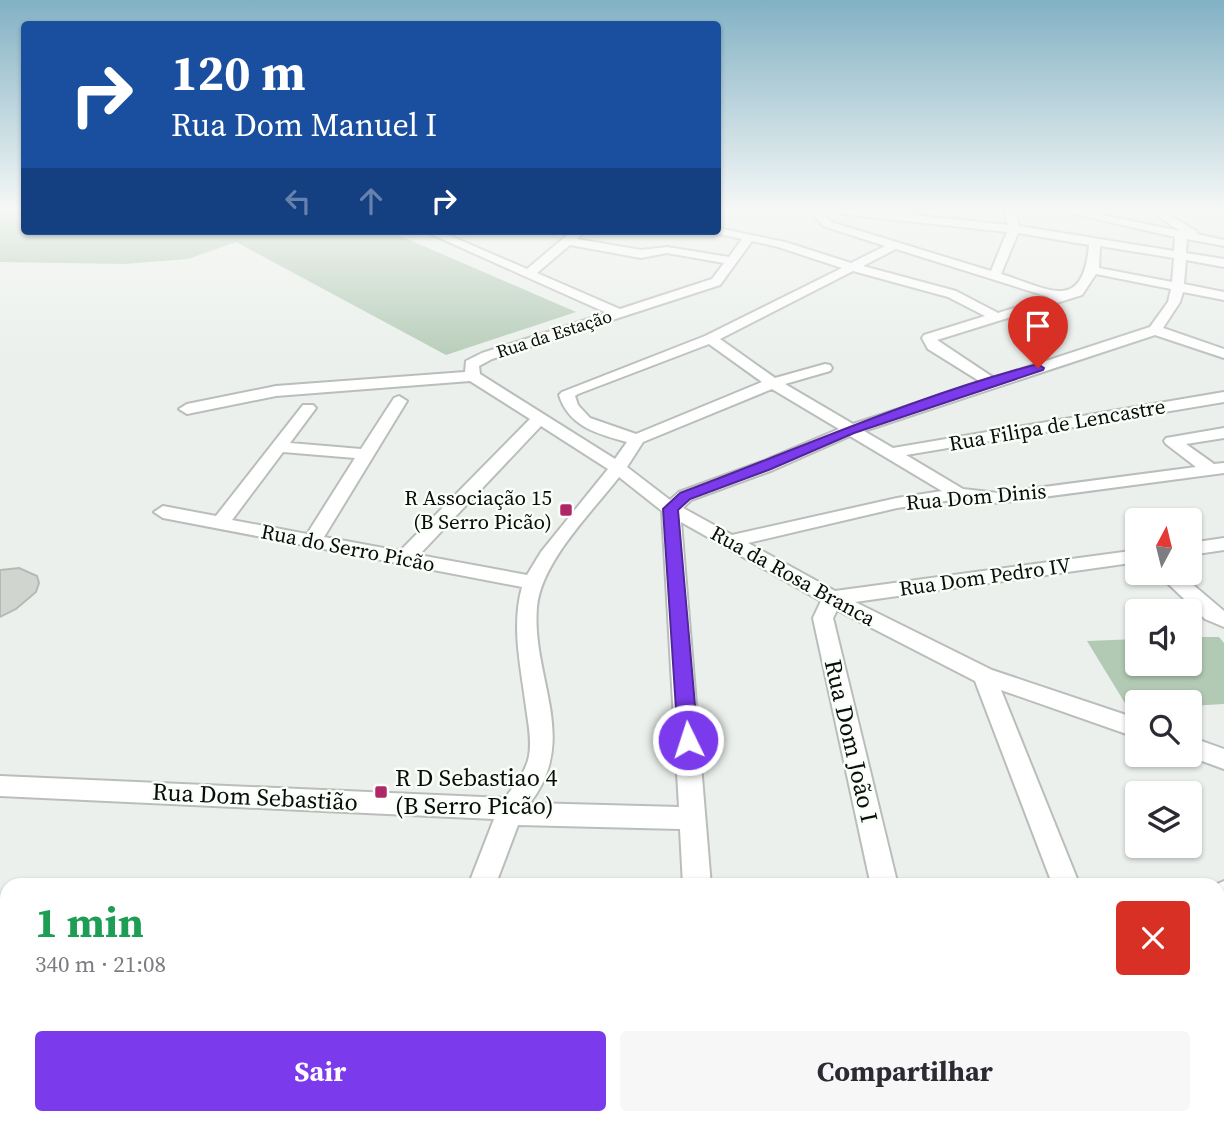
<!DOCTYPE html>
<html lang="pt">
<head>
<meta charset="utf-8">
<style>
	:root { --surface:#fff; --page:#f7f7f7; --text:#2b2b33; --muted:#7c7c81; --accent:#7c3aed }
	body { margin:0; font-family:"Source Serif 4",serif; background:var(--page); color:var(--text); height:100vh; display:flex; flex-direction:column; font-size:26px; white-space:nowrap }
	* { box-sizing:border-box; margin:0 }
	p { font-size:23px; color:var(--muted) }
	.icon { flex:none; width:38px; height:38px; fill:none; stroke:currentColor; stroke-width:2; stroke-linecap:round; stroke-linejoin:round }
	.map { position:relative; flex:1; overflow:hidden }
	.sheet { position:absolute; left:0px; top:878px; width:1225px; height:247px; display:flex; flex-direction:column; background:var(--surface); border-radius:21px 21px 0 0; box-shadow:0 2px 5px #0004 }
	.sheet>* { flex:none }
	.top-card { position:absolute; left:21px; top:21px; width:700px; height:214px; border-radius:7px; box-shadow:0 2px 5px #0004; background:#1a4fa0; color:#fff; overflow:hidden }
	.needle { width:46px; rotate:7deg }
	.buttons { position:absolute; left:1125px; top:508px; display:grid; gap:14px }
	.buttons a { display:grid; place-items:center; width:77px; height:77px; border-radius:7px; background:var(--surface); box-shadow:0 2px 5px #0004; font-size:35px }
	.pin { position:absolute; display:grid; place-items:center; width:60px; height:60px; color:#fff; margin:-72px -30px; border-radius:50% 50% 50% 0; rotate:-45deg; box-shadow:0 0 7px #0007 }
	.pin .icon { rotate:45deg }
	.me { position:absolute; width:77px; margin:-38px; rotate:356deg; stroke-linejoin:round; filter:drop-shadow(0 0 5px #0008) }
	.turn { display:flex; align-items:center; gap:24px; height:147px; padding:0 35px; font-size:32px }
	.turn .icon { width:91px; height:91px; stroke-width:2.5 }
	.turn b { display:block; font-size:49px; line-height:60px }
	.lanes { display:flex; align-items:center; height:66px; padding:0 35px; background:#0003; justify-content:center; gap:35px; direction:ltr }
	.lanes .off { opacity:.35 }
	.round { display:grid; place-items:center; flex:none; width:74px; height:74px; border-radius:7px; background:var(--page) }
	.headline { display:flex; align-items:center; justify-content:space-between; height:119px; padding:0 35px }
	h1 { font-size:42px; font-weight:700; line-height:52px; color:#1e9e55 }
	.action { display:flex; gap:14px; margin-top:auto; padding:14px 35px }
	.action a { flex:1; height:80px; border-radius:7px; background:var(--accent); color:#fff; font-size:28px; font-weight:700; line-height:80px; text-align:center }
	.action a+a { background:var(--page); color:var(--text) }
	.map>svg:first-child { display:block }
</style>
</head>
<body>
<div class="map">
<svg width="1224" height="1124" viewBox="0 0 1224 1124">
	<rect width="100%" height="100%" fill="#ebf0ec"/>
	<!-- green -->
	<path fill="#b2cab4" d="M0 211H24V231H372L398 235 576 312 446 355 236 242 188 259 124 264 0 262Z
		M1190 637H1219L1224 643V704L1190 706V702H1138L1137 707 1128 708 1087 641 1137 639 1138 663H1190Z"/>
	<!-- building -->
	<path fill="#d0d5d0" stroke="#b6bab6" stroke-width="2" d="M19 568 37 576 39 583 36 592 16 609 0 617V570Z"/>
	<g fill="none" stroke-linecap="round" stroke-linejoin="round">
		<!-- street casing -->
		<g stroke="#babeba" stroke-width="4">
			<path id="street" d="M811 211H822L831 222 991 271 1007 232 842 214 837 211H876L1008 225 1005 211H1015L1019 226 1174 251 1175 237 1061 211H1083L1180 231 1150 211H1163L1196 231 1197 234 1224 240V246L1187 239 1186 253 1224 259V267L1186 260 1184 284 1224 292V300L1183 292 1180 302 1163 328 1224 349V358L1155 335 864 431 893 448 1224 392V402L906 455 963 489 998 493 1196 467 1166 444 1164 441 1166 438 1224 428V438L1186 444 1214 464 1224 463V473L998 503 959 499 897 508 748 543 835 591 1138 550V562L855 602 992 670 1138 719V738L1001 690 1080 886H1053L975 681 837 610 833 618 898 886H871L813 618 821 601 681 522 711 886H683L680 829 518 825 495 886H468L494 819 0 796V776L505 798C515 785 526 772 529 756 532 740 528 722 526 707 521 667 511 627 522 587L163 518 154 512 163 506 216 516 303 405H313L316 408 290 443 361 449 394 398 399 396 407 401 324 537 400 551 530 419 470 381 276 396 187 414 179 409 187 404 276 386 465 372 466 361 482 353 607 313 424 231H439L527 269 572 231 584 232 577 239 641 250 667 247 729 257 742 239 714 233 712 231H718V228L785 242 851 263 885 246 823 226ZM1018 233 1089 245C1083 314 1049 289 1001 274ZM752 241 778 247 842 268 705 336 562 392 559 395C569 427 598 434 627 442L615 459 480 374 479 366 492 359 720 285ZM570 245 641 258 667 253 724 263 712 279 620 309 537 273ZM1100 246 1174 258 1172 282 1099 268ZM896 249 1049 297 998 313 956 291 863 266ZM853 271 948 297 985 316 924 335 922 338 928 349 981 382 853 424 785 384 830 371 832 368 830 365 825 364 775 378 720 339ZM1096 274 1171 289 1168 302 1150 327 994 378 937 340 1082 295ZM709 344 762 382 636 434 590 418 578 405 575 396 578 394ZM772 389 839 429 761 462 679 492 670 500 627 467 643 442ZM541 426 608 469 541 552 527 575 419 555ZM850 436 942 491 897 498 732 535 683 508 691 500 773 470ZM283 452 355 458 307 534 232 520ZM619 477 662 511 679 807 530 803C580 738 531 677 537 607 541 562 592 512 619 477Z
				M1224 538V550L1190 555V543Z
				M1156 572H1178L1224 611V627L1205 619Z
				M1190 737 1224 749V769L1183 754H1190Z
				M1224 881V907L1218 910V886H1213Z
				M0 946H7V974H0Z
				M400 1118H432L430 1124H398Z"/>
		</g>
		<!-- street -->
		<use href="#street" fill="#fff" fill-rule="evenodd"/>
	</g>
	<!-- sky -->
	<linearGradient id="sky" x2="0" y2="1"><stop stop-color="#82b1c4"/><stop offset="0.57" stop-color="#f6f8f6"/><stop offset="1" stop-color="#f6f8f6" stop-opacity="0"/></linearGradient>
	<rect width="1224" height="369" fill="url(#sky)"/>
	<!-- route -->
	<path fill="#7c3aed" stroke="#51269a" stroke-width="2" d="M1038 364 1044 368 1043 370 854 433 771 469 690 499 678 510 698 740 695 745 688 747 681 745 678 740 663 509 680 493C799 449 915 396 1038 364Z"/>
	<!-- markers -->
	<g fill="#b02767" stroke="#f9fef9" stroke-width="2.5">
		<rect x="559" y="503" width="14" height="14" rx="3.5"/>
		<rect x="374" y="785" width="14" height="14" rx="3.5"/>
	</g>
	<g text-anchor="middle" stroke-width="5" stroke-linejoin="round" paint-order="stroke">
		<!-- far-street labels -->
		<g font-size="18" fill="#0a0c0a" stroke="#f9fef9">
			<text transform="translate(554 334) rotate(-18)" y="6">Rua da Estação</text>
		</g>
		<!-- street labels -->
		<g font-size="21" fill="#0a0c0a" stroke="#f9fef9">
			<text transform="translate(1057 425) rotate(-10)" y="7">Rua Filipa de Lencastre</text>
			<text transform="translate(976 497) rotate(-5)" y="7">Rua Dom Dinis</text>
			<text transform="translate(348 548) rotate(11)" y="7">Rua do Serro Picão</text>
			<text transform="translate(793 576) rotate(29)" y="7">Rua da Rosa Branca</text>
			<text transform="translate(985 577) rotate(-8)" y="7">Rua Dom Pedro IV</text>
		</g>
		<!-- poi labels -->
		<g font-size="21" fill="#0a0c0a" stroke="#f9fef9" text-anchor="end">
			<text x="552" y="505">R Associação 15<tspan x="552" dy="24">(B Serro Picão)</tspan></text>
		</g>
		<!-- near-street labels -->
		<g font-size="24" fill="#0a0c0a" stroke="#f9fef9">
			<text transform="translate(851 741) rotate(77)" y="8">Rua Dom João I</text>
			<text transform="translate(255 797) rotate(3)" y="8">Rua Dom Sebastião</text>
		</g>
		<!-- near-poi labels -->
		<g font-size="24" fill="#0a0c0a" stroke="#f9fef9" text-anchor="start">
			<text x="395" y="786">R D Sebastiao 4<tspan x="395" dy="28">(B Serro Picão)</tspan></text>
		</g>
	</g>
</svg>
<div class="buttons">
<a><svg class="needle" viewBox="-14 -14 28 28"><path d="M0-13l5 13h-10z" fill="#e53935"/><path d="M0 13l5-13h-10z" fill="#7c7c81"/></svg></a>
<a><svg class="icon" aria-label="sound" viewBox="0 0 24 24"><path d="M4 9h4l5-4v14l-5-4H4zM17 9q2 3 0 6"/></svg></a>
<a><svg class="icon" aria-label="search" viewBox="0 0 24 24"><circle cx="10" cy="10" r="6"/><path d="M15 15l6 6"/></svg></a>
<a><svg class="icon" aria-label="layers" viewBox="0 0 24 24"><path d="M12 4l9 5-9 5-9-5zM3 14l9 5 9-5"/></svg></a>
</div>
<div class="pin" style="left:1038px;top:368px;background:#d93025"><svg class="icon" aria-label="arrive" viewBox="0 0 24 24"><path d="M6 21V4h12l-3 4 3 4H6"/></svg></div>
<svg class="me" style="left:688px;top:740px" viewBox="-20 -20 40 40"><circle r="17" fill="#7c3aed" stroke="#fff" stroke-width="3"/><path d="M0-11L8 9 0 5-8 9z" fill="#fff"/></svg>
<div class="top-card">
<div class="turn"><svg class="icon" aria-label="right" viewBox="0 0 24 24"><path d="M7 20v-9h11M14 6l5 5-5 5"/></svg><div><b>120 m</b>Rua Dom Manuel I</div></div>
<div class="lanes"><svg class="icon off" aria-label="left" viewBox="0 0 24 24"><path d="M17 20v-9H6M10 6l-5 5 5 5"/></svg><svg class="icon off" aria-label="ahead" viewBox="0 0 24 24"><path d="M12 20V5M6 11l6-6 6 6"/></svg><svg class="icon" aria-label="right" viewBox="0 0 24 24"><path d="M7 20v-9h11M14 6l5 5-5 5"/></svg></div>
</div>
<section class="sheet">
<div class="headline"><div><h1>1 min</h1><p>340 m · 21:08</p></div><a class="round" style="background:#d93025;color:#fff"><svg class="icon" aria-label="close" viewBox="0 0 24 24"><path d="M6 6l12 12M18 6L6 18"/></svg></a></div>
<div class="action"><a>Sair</a><a>Compartilhar</a></div>
</section>
</div>
</body>
</html>
